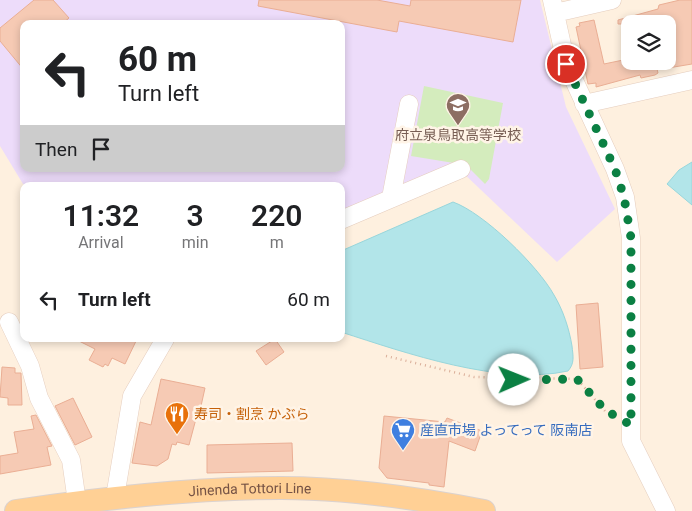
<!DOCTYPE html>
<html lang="en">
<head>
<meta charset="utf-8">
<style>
	:root { --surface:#fff; --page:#f2f2f2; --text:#202124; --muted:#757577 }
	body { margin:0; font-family:Roboto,"Noto Sans JP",sans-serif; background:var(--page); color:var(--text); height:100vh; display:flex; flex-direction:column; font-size:19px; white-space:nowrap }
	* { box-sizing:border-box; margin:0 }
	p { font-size:16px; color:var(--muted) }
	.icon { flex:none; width:28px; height:28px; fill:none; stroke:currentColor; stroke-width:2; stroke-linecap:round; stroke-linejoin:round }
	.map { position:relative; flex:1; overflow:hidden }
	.drawer { position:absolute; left:20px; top:182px; width:325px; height:160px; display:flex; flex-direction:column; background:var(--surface); border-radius:10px; box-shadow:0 2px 8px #0003 }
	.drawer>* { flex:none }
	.banner { position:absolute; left:20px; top:20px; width:325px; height:152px; border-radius:10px; box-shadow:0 2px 8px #0003; background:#fff; color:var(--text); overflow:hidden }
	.fabs { position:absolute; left:621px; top:15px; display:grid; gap:10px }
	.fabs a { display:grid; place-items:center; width:55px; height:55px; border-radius:10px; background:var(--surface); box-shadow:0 2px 8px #0003; font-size:25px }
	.pin { position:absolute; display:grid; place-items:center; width:42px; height:42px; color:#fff; margin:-21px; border:2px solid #fff; border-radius:50%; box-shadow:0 1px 5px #0007 }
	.me { position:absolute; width:55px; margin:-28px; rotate:89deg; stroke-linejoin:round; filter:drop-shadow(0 0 4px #0008) }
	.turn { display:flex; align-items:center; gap:18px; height:105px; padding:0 15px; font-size:22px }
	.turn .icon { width:65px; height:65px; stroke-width:2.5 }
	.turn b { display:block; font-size:35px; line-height:42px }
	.then { display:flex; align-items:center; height:48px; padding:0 15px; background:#0003; gap:10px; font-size:19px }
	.eta { display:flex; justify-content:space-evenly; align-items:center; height:85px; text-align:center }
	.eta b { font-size:30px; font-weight:600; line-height:35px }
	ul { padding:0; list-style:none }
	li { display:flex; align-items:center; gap:15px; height:65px; padding:0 15px }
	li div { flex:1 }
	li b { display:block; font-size:19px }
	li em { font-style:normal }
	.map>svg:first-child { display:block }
</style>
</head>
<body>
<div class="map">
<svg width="692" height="511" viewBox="0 0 692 511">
	<rect width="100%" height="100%" fill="#fef0df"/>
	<!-- education -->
	<path fill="#eddcfa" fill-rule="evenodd" d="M0 0H540L566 107 615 209 557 262 460 170 341 222V186H29L23 184 0 146ZM24 24H341V169H24Z"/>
	<!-- green -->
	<path fill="#d4ecbd" d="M424 86 503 103 489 179 485 184 466 165 411 156Z"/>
	<!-- water -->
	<path fill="#b2e5e9" stroke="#98d6db" d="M692 162V205L667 184 679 170Z
		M453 202C484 213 538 266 554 295 563 310 569 328 572 346 573 356 575 363 568 371 500 386 406 353 341 332V251Z"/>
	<!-- building -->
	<path fill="#f6cab4" stroke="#eaae94" d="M34 0H53L69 18 62 24H24V70L0 41V28Z
		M259 0H377L410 6 411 0H521L513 42 399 21 397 32 258 6Z
		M680 0H692V64L668 68V24H618V20L658 9 659 5Z
		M594 20 604 64 628 59V61H655L658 73 655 75 641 78 640 75 596 87V83L588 84 576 27 580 26 579 23Z
		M598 303 603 367 580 369 576 305Z
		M75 339H137L125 364 112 358 108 366 105 364 103 367 89 360 95 349Z
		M275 339 284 352 266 365 256 351Z
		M2 367 15 368V373H21L22 405H8V398L0 397Z
		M161 379 205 388 199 415H197L189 445 177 442 176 445 172 444 168 459 157 466 132 463 140 422 151 425Z
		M73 398 92 437 75 445 55 406Z
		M36 415 52 446 47 447 51 465 0 474V456L18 453 14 432 34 429 31 416Z
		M384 416 445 422 447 418 482 431 475 451 449 441 444 487 429 485V483L387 478 379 468Z
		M292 443 293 471 207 473V445Z"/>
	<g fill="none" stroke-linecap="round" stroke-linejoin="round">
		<!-- minor casing -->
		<g stroke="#e5cdbe" stroke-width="19">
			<path id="minor" d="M552 0 566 63 615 169 625 197 631 238V441L666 511
				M555 13 612 0
				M584 104 692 80
				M391 198 409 104
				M341 220 461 169
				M9 322 30 366 39 398 71 460 77 502 81 511
				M115 497 132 396 165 339"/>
		</g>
		<!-- major casing -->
		<g stroke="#dbd2cf" stroke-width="24">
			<g id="major">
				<path id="s1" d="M16 511C103 498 192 488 281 488 349 488 417 498 484 511"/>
			</g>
		</g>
		<!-- path -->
		<path stroke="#daad98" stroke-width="2.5" stroke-dasharray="1 4" stroke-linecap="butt" d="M386 356 474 377 577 379 605 411 614 417"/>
		<!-- minor -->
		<use href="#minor" stroke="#fff" stroke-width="18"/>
		<!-- major -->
		<use href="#major" stroke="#ffd095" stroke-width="22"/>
	</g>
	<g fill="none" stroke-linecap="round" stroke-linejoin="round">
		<!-- route -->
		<path stroke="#0b8043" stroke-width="9" stroke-dasharray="0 16.2" d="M514 380 577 379 605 410 631 425V238L624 197 615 169 566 64"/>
	</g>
	<!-- icons -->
	<defs>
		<g id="school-pin" transform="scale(1.25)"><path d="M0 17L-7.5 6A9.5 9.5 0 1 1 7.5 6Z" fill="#8d6e63" stroke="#fff4e7"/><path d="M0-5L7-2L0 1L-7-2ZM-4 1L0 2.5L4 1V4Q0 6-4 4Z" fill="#fff"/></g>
		<g id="restaurant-pin" transform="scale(1.25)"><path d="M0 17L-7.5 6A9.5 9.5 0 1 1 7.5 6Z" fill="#e8710a" stroke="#fff4e7"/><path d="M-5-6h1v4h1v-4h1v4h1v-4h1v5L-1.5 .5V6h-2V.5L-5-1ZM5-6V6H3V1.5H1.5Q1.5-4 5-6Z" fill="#fff"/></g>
		<g id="supermarket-pin" transform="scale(1.25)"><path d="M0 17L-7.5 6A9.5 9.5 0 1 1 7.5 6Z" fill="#3f7fe0" stroke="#fff4e7"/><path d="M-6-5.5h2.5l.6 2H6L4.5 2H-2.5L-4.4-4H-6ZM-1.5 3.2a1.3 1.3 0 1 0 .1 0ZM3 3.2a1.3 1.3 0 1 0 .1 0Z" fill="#fff"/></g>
	</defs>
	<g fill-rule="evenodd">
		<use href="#school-pin" x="458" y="105"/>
		<use href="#restaurant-pin" x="177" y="414"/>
		<use href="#supermarket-pin" x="403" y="430"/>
	</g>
	<g text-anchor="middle" stroke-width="5" stroke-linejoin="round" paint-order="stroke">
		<!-- education labels -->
		<g font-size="14" fill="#785e54" stroke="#fff4e7">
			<text x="458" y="140">府立泉鳥取高等学校</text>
		</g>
		<!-- food labels -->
		<g font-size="14" fill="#c56008" stroke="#fff4e7" text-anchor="start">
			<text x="194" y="419">寿司・割烹 かぶら</text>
		</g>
		<!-- shop labels -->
		<g font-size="14" fill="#366cbe" stroke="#fff4e7" text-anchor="start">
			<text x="420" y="435">産直市場 よってって 阪南店</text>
		</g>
		<!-- street labels -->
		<g font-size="14" fill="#765345" stroke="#fff4e7">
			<text dy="5" stroke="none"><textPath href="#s1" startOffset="235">Jinenda Tottori Line</textPath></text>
		</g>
	</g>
</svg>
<div class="fabs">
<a><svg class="icon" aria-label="layers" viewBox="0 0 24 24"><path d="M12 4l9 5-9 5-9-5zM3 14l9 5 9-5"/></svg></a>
</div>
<div class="pin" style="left:566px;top:64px;background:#d93025"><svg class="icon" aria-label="arrive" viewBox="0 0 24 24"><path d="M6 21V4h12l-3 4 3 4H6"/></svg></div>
<svg class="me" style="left:514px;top:380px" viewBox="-20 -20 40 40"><circle r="19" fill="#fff"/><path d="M0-13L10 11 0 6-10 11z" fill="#0b8043"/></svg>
<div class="banner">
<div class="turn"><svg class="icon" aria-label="left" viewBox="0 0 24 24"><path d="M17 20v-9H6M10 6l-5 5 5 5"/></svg><div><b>60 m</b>Turn left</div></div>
<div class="then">Then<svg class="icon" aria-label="arrive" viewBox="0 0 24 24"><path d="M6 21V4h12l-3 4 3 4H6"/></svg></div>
</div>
<section class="drawer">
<div class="eta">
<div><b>11:32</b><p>Arrival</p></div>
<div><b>3</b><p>min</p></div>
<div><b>220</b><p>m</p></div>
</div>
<ul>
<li><svg class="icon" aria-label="left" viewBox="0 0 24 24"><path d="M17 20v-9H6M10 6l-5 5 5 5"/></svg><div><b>Turn left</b></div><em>60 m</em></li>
</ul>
</section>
</div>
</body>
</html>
